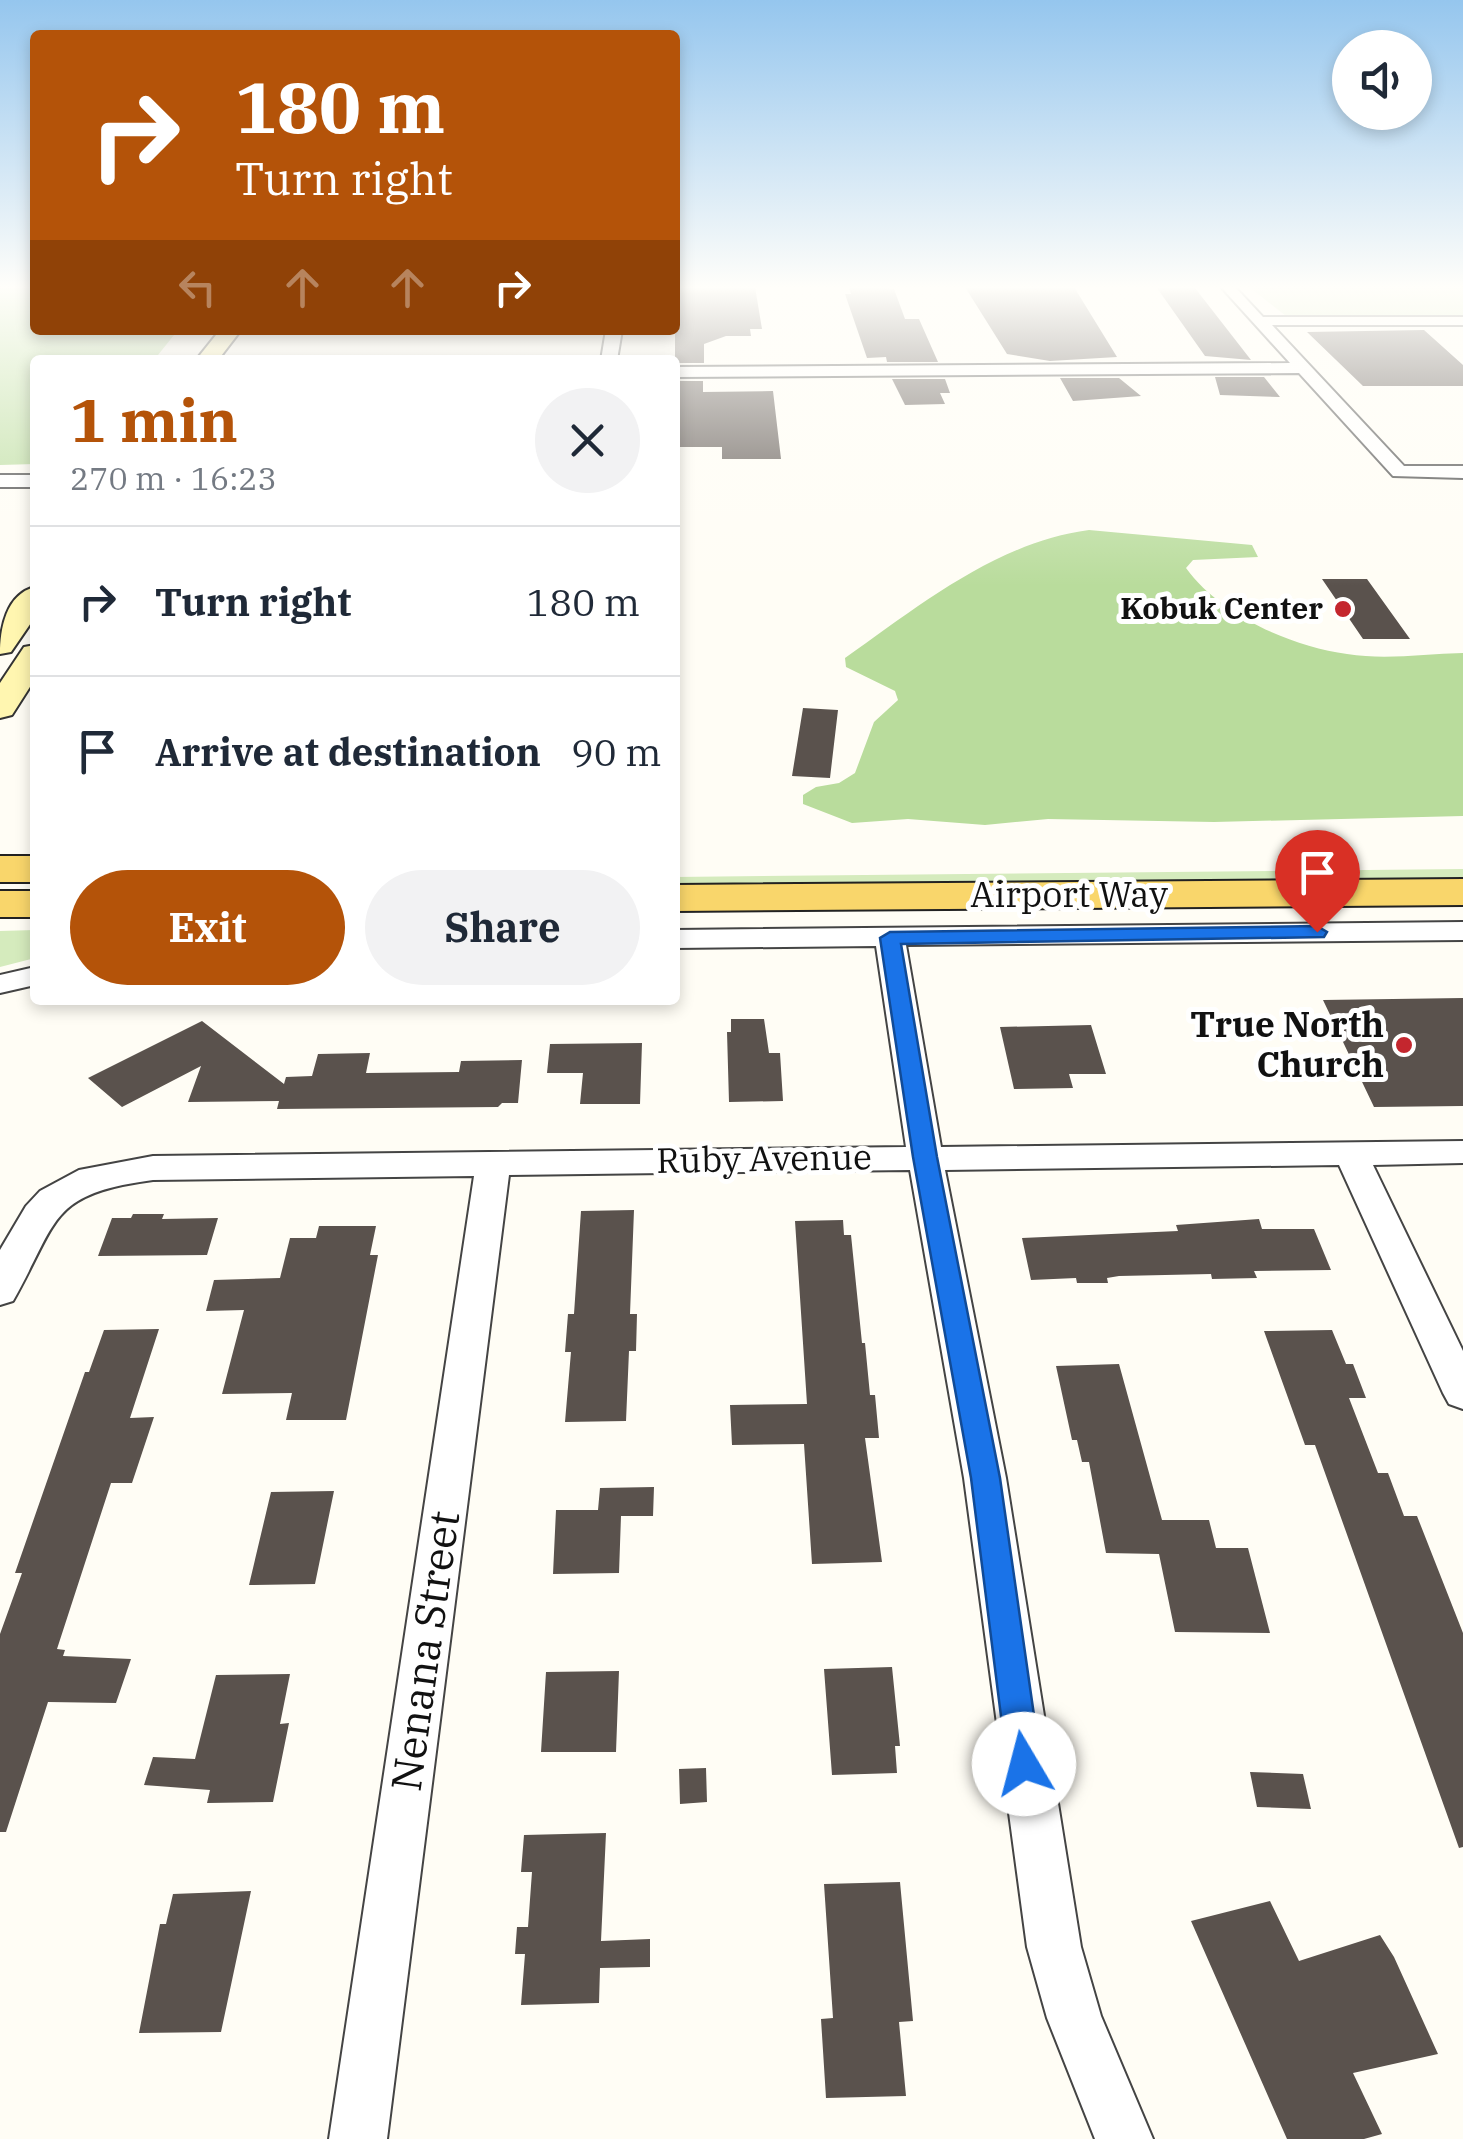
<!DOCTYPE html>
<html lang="en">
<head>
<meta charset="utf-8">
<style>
	:root { --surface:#fff; --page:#f2f2f3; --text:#1f2937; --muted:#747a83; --line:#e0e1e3; --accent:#b45309 }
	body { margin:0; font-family:"IBM Plex Serif",serif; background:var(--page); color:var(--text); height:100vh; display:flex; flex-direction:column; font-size:38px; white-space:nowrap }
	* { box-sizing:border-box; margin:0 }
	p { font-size:32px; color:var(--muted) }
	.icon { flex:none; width:55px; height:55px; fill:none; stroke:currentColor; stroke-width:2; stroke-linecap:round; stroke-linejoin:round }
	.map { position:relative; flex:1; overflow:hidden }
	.details { position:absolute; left:30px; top:355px; width:650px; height:650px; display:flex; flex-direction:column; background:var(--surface); border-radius:10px; box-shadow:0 5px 15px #0003 }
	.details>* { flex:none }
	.banner { position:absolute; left:30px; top:30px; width:650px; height:305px; border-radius:10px; box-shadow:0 5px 15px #0003; background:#b45309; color:#fff; overflow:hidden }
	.controls { position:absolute; left:1332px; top:30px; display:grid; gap:20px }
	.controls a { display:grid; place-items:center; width:100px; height:100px; border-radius:50%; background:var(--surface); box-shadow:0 5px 15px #0003; font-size:50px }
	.pin { position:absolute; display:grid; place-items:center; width:85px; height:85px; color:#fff; margin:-102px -42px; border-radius:50% 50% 50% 0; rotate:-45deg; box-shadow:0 0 10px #0007 }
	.pin .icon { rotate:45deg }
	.me { position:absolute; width:110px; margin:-55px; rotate:352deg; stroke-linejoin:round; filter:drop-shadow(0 0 8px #0008) }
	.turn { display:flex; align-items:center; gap:35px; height:210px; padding:0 40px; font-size:45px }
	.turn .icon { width:130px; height:130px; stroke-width:2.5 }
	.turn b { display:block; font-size:70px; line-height:85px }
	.lanes { display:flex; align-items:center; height:95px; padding:0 40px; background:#0003; justify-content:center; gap:50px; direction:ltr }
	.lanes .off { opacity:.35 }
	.round { display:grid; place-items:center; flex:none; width:105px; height:105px; border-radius:52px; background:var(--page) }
	.headline { display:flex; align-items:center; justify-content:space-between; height:170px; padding:0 40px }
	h1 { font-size:60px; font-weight:700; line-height:75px; color:var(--accent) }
	.button { display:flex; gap:20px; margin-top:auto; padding:20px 40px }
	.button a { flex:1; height:115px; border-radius:60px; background:var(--accent); color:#fff; font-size:40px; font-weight:700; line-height:115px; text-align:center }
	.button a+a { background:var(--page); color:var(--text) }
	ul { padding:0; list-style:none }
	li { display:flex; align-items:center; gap:30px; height:150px; padding:0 40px; border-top:2px solid var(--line) }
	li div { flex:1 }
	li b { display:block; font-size:38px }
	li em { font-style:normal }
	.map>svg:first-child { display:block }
</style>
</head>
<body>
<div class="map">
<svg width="1463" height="2139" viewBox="0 0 1463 2139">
	<rect width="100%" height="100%" fill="#fffdf5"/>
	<!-- green -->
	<path fill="#d5ebbd" d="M1249 287H1463V315L1286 316Z
		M1463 869V881L675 889V877Z
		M35 930V958L0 967V931Z"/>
	<!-- forest -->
	<path fill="#b9dc9c" d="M0 287H35V330H178L154 360H35V464L0 465Z
		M1089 530 1252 545 1258 557 1193 560 1186 568C1220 615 1290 646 1347 654 1385 660 1424 654 1463 653V816L1214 822 1048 819 985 825 908 819 852 823 803 804V795L816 787 839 783 855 773 874 722 898 700 895 691 846 667 845 658C919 606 997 542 1089 530Z"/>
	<!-- building -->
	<path fill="#5a524d" d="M675 287H755L762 329H750L751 336H726L704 344V363H675Z
		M849 287 894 289 905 319H919L938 362H887L886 357 867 358 845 294H851Z
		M965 287H1074L1117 357 1050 361 1007 354Z
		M1157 288H1195L1251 360 1205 356Z
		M1424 330 1463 365V386H1363L1307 332Z
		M1215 377H1264L1280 397 1220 395Z
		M1060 378H1119L1141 396 1073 401Z
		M892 379H945L950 393H940L945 404 905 405Z
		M675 381H703V392L773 391 781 459H722V447H675Z
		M1322 579H1367L1410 639H1363Z
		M803 708 838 710 830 778 792 776Z
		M1463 998V1106L1374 1107 1323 1000Z
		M731 1019H764L769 1053H780L783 1101 729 1102 727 1032H731Z
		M202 1021 284 1084 286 1077 312 1076 318 1054 370 1053 366 1073 459 1072 461 1061 522 1060 518 1103H502L498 1107 277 1109 279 1101 188 1102 201 1066 122 1107 88 1078Z
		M1091 1025 1106 1074H1069L1073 1088 1014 1089 1000 1027Z
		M642 1043 640 1104H580L583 1073H547L550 1044Z
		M634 1210 630 1314H637L636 1351H629L626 1421 565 1422 571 1352H565L568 1314H574L581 1211Z
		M133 1214H164L162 1219 218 1218 207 1255 98 1256 112 1218H131Z
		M1259 1219 1262 1229H1314L1331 1270 1254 1271 1257 1278 1212 1279 1211 1274 1119 1276 1107 1278 1108 1283H1077L1076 1278 1031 1280 1022 1238 1178 1231 1176 1225Z
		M843 1220 844 1235H851L862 1343H865L870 1395H875L879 1438H865L882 1562 812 1564 804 1444 732 1445 730 1405 807 1404 795 1221Z
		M319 1226H376L370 1255H378L346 1420H286L292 1393 222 1394 244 1310 206 1311 214 1280 280 1278 290 1238H316Z
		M159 1329 130 1418 154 1417 132 1483H111L57 1649 65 1650 63 1656 131 1659 116 1703 48 1702 6 1832H0V1634L22 1573H15L85 1372H89L104 1330Z
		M1332 1330 1346 1364H1353L1366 1398H1349L1378 1473H1388L1404 1516H1417L1463 1633V1847L1459 1848 1315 1445H1305L1264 1331Z
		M1119 1364 1162 1520H1209L1216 1548H1248L1270 1633 1175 1632 1159 1554 1106 1553 1089 1462H1082L1077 1440H1072L1056 1366Z
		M654 1487 653 1516H621L619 1573 553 1574 556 1510H598L600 1488Z
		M334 1491 315 1584 249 1585 271 1492Z
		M892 1667 900 1746H895L897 1773 832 1775 824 1669Z
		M619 1671 616 1752H541L546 1672Z
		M290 1674 280 1724 289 1723 273 1802 207 1803 210 1790 144 1785 153 1757 195 1759 216 1675Z
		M706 1768 707 1802 680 1804 679 1769Z
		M1250 1772 1303 1774 1311 1809 1257 1807Z
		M606 1833 601 1941 650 1939V1967L600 1968 599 2003 521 2005 525 1954H515L517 1927H528L532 1872H521L524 1835Z
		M900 1882 913 2021 899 2022 906 2096 826 2098 821 2019 833 2018 824 1884Z
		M251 1891 221 2032 139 2033 160 1924H166L173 1894Z
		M1270 1901 1299 1961 1380 1935 1394 1957 1438 2054 1353 2073 1382 2134 1364 2139H1287L1191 1921Z"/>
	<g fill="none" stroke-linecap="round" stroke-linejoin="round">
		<!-- street casing -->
		<g stroke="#444" stroke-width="4">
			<path id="street" d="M1221 287H1235L1263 317H1463V325H1272L1404 466H1463V478L1393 476 1299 373 675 377V367L1290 363Z
				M606 330H622L617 360H601Z
				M0 475H35V487H0Z
				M1463 922V940L906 945 941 1147 1463 1141V1163L1373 1165 1463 1351V1409L1449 1404 1443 1393 1339 1165 945 1170 1006 1478 1081 1947 1101 2016 1153 2139H1095L1047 2018 1027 1947 964 1478 910 1170 509 1175 387 2139H329L474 1176 153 1180C48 1194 59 1220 13 1301L0 1305V1250L26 1206 40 1191 79 1170 153 1156 906 1147 876 946 675 948V930Z
				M35 967V985L0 993V975Z"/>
		</g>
		<!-- secondary casing -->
		<g stroke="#333" stroke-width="4">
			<path id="secondary" d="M220 330H241L218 360H196Z
				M35 587V617L11 652 0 654C0 629 6 594 35 587Z
				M35 645V679L12 715 0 718V683L24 647Z"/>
		</g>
		<!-- primary casing -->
		<g stroke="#222" stroke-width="4">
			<path id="primary" d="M0 856H35V882H0Z
				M1463 879V905L675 911V885Z
				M0 891H35V917H0Z"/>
		</g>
		<!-- street -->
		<use href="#street" fill="#fff" fill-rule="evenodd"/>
		<!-- secondary -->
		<use href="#secondary" fill="#fff6b0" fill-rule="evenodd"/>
		<!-- primary -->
		<use href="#primary" fill="#f9d66b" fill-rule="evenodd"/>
	</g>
	<!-- sky -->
	<linearGradient id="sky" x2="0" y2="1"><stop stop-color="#95c6ee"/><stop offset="0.49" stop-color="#fffefa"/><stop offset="1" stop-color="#fffefa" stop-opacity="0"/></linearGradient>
	<rect width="1463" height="586" fill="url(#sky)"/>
	<!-- route -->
	<path fill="#1a73e8" stroke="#114b97" stroke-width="2.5" d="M1317 926 1327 932 1324 937 901 944 937 1157 1000 1478 1041 1764 1036 1775 1024 1780 1012 1775 1007 1764 971 1478 913 1157 880 938 890 932Z"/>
	<!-- markers -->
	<g fill="#c4262e" stroke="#fff" stroke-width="4">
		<circle cx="1343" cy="609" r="10"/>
		<circle cx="1404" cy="1045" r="10"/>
	</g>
	<g text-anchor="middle" stroke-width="10" stroke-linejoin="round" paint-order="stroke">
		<!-- far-poi labels -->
		<g font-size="30" font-weight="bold" fill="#111" stroke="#fff" text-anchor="end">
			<text x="1323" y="619">Kobuk Center</text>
		</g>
		<!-- street labels -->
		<g font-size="35" fill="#111" stroke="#fff">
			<text x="1069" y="907">Airport Way</text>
			<text transform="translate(764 1159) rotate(-1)" y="12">Ruby Avenue</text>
		</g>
		<!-- poi labels -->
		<g font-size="35" font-weight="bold" fill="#111" stroke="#fff" text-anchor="end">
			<text x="1384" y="1037">True North<tspan x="1384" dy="40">Church</tspan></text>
		</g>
		<!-- near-street labels -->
		<g font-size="42" fill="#111" stroke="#fff">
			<text transform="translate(425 1651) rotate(-82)" y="15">Nenana Street</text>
		</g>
	</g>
</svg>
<div class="controls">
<a><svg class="icon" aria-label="sound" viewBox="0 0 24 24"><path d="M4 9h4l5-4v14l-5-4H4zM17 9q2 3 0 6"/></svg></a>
</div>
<div class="pin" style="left:1317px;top:932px;background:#d93025"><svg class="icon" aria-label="arrive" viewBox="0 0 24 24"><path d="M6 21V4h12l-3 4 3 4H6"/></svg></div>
<svg class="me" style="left:1024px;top:1764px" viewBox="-20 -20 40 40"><circle r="19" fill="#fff"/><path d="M0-13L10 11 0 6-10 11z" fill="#1a73e8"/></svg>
<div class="banner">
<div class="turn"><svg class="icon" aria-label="right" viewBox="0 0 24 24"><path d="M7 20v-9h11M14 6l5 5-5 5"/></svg><div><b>180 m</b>Turn right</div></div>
<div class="lanes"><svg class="icon off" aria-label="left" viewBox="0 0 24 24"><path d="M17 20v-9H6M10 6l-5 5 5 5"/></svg><svg class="icon off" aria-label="ahead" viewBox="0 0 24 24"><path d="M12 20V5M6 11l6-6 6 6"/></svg><svg class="icon off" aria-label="ahead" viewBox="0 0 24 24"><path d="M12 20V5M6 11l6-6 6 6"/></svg><svg class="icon" aria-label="right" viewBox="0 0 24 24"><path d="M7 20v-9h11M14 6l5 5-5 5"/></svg></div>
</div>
<section class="details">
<div class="headline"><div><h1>1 min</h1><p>270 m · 16:23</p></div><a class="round"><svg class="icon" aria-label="close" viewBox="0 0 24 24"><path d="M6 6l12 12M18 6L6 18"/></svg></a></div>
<ul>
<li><svg class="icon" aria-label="right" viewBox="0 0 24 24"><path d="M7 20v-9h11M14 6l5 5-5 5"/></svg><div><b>Turn right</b></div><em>180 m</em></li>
<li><svg class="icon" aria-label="arrive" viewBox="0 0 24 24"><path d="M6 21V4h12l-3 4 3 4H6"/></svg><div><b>Arrive at destination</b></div><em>90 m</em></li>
</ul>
<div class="button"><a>Exit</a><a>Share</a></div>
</section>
</div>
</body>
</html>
